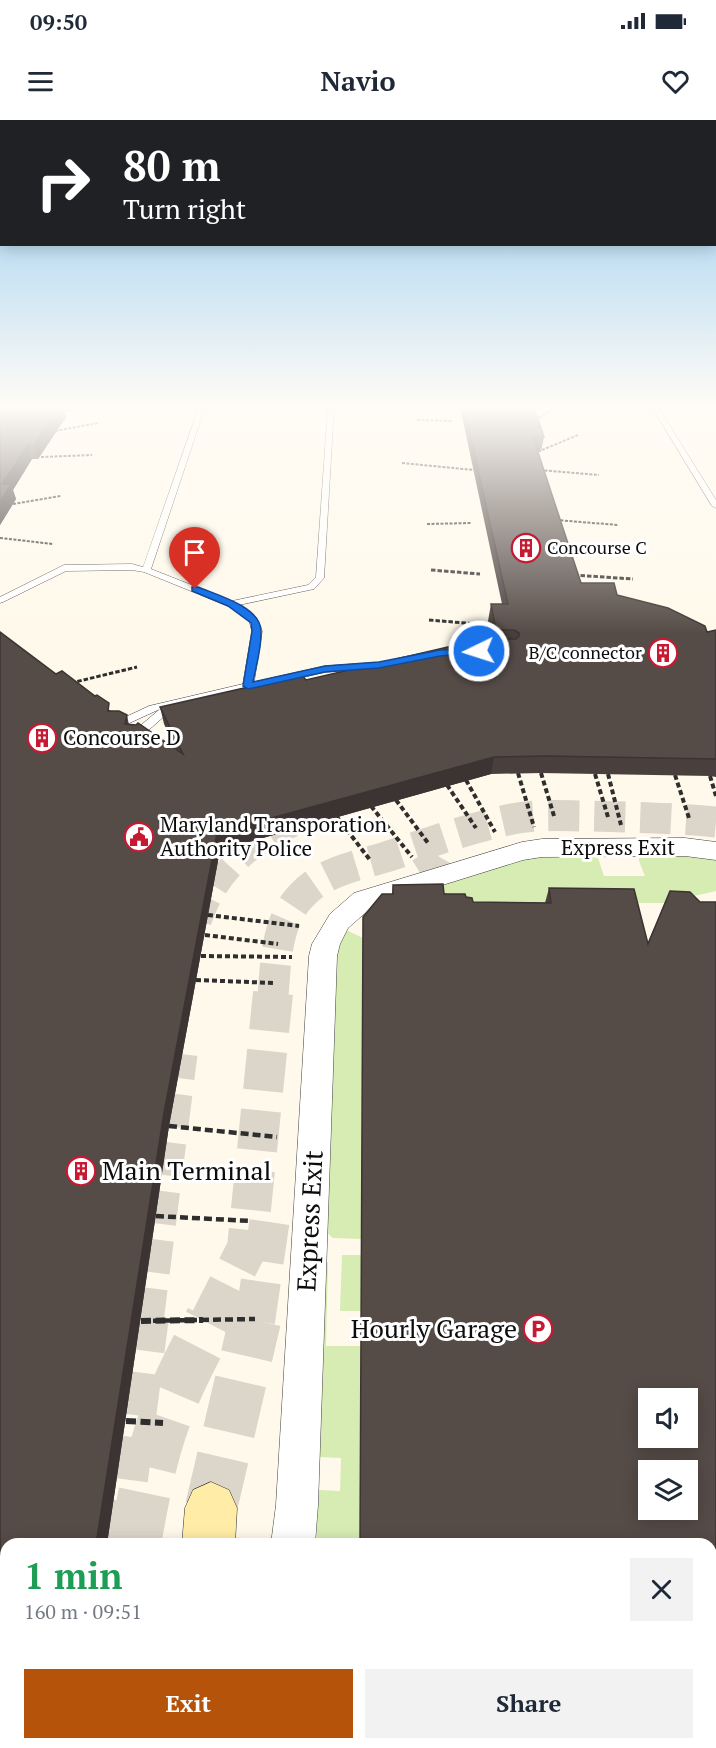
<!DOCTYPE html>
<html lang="en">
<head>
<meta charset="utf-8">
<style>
	:root { --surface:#fff; --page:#f2f2f3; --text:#1f2937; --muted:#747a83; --accent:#b45309 }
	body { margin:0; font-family:"PT Serif",serif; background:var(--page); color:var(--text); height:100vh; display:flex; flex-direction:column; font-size:22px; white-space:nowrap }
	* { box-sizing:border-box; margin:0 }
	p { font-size:20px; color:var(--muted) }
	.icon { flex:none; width:33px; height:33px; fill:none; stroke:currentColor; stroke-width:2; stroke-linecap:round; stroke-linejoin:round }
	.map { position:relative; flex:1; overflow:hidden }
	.side { position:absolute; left:0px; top:1418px; width:717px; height:212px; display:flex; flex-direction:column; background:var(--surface); border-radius:18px 18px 0 0; box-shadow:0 3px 15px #0003 }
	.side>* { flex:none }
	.banner { position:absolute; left:0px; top:0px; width:717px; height:126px; box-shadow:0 3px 15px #0003; background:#202124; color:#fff; overflow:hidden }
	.tools { position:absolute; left:638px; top:1268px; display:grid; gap:12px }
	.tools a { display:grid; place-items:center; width:60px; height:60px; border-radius:0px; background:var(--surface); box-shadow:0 3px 15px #0003; font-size:30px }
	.pin { position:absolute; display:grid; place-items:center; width:51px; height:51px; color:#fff; margin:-62px -26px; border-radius:50% 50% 50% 0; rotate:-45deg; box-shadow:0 0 6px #0007 }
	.pin .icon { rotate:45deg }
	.me { position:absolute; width:66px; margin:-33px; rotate:266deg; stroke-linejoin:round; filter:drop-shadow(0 0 4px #0008) }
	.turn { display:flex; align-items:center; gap:21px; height:126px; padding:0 24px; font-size:27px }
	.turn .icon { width:78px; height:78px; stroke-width:2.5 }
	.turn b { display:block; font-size:42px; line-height:51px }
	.round { display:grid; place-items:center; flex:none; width:63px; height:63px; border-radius:0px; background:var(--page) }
	.headline { display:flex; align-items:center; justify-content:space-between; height:102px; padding:0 24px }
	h1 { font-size:36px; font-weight:600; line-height:45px; color:#1e9e55 }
	.action { display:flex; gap:12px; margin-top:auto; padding:12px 24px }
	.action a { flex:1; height:69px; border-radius:0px; background:var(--accent); color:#fff; font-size:24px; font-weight:600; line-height:69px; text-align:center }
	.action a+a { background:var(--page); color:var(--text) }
	.status { display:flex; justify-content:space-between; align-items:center; height:42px; padding:0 30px; background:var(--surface); direction:ltr }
	.status svg { height:16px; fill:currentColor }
	header { display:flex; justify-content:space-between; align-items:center; height:78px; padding:0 24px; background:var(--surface); font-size:27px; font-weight:600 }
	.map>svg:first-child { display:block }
</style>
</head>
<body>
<div class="status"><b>09:50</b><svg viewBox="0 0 49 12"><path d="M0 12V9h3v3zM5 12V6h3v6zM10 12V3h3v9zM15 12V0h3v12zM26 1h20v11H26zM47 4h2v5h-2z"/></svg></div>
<header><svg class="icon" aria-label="menu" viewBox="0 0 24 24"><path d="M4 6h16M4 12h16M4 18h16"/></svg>Navio<svg class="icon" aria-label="heart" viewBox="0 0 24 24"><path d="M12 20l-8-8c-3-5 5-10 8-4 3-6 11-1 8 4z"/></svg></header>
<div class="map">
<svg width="716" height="1628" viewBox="0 0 716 1628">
	<rect width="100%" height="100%" fill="#fff9eb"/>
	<!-- green -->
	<path fill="#d6ecb2" d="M557 734 558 738H598L604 756H645L639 741V734H693L716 737V771L663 783H614L380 798 365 791 375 785 515 740Z
		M346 810 363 818 361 1119 333 1118 325 1111 337 828Z
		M342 1135H361V1191H340Z
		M328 1142 326 1226H361L360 1423 316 1424 319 1370 340 1371 341 1338 319 1337 324 1143Z"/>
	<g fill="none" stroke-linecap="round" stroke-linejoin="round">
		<!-- street-tunnel-far2 -->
		<path stroke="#dbd5ca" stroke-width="25" stroke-dasharray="25 13" stroke-linecap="butt" d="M419 751 438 739 445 727
			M199 801C216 751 251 721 299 702"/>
		<!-- street-tunnel-far1 -->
		<path stroke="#dbd5ca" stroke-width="33" stroke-dasharray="33 16" stroke-linecap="butt" d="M147 1201 181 934"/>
		<!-- street-tunnel -->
		<path stroke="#dbd5ca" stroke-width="43" stroke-dasharray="43 22" stroke-linecap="butt" d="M118 1424 147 1200"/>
		<!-- secondary-tunnel-far2 -->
		<path stroke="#dbd5ca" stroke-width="31" stroke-dasharray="31 15" stroke-linecap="butt" d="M273 875C276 841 276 802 301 776 322 752 356 746 386 737 428 723 469 708 512 699 537 694 564 696 589 696 632 697 674 698 716 702"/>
		<!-- secondary-tunnel-far1 -->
		<path stroke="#dbd5ca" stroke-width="40" stroke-dasharray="40 20" stroke-linecap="butt" d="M210 1201 247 1128 273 873
			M255 1201 270 1098"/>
		<!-- secondary-tunnel -->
		<path stroke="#dbd5ca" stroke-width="52" stroke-dasharray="52 26" stroke-linecap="butt" d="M211 1388 255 1200
			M135 1424C142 1383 150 1340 164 1301 176 1266 194 1233 211 1200
			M90 1628 91 1623"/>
		<!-- lane casing -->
		<g stroke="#3f3f3f" stroke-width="1">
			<path id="lane" d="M199 287H205L151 449 232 481 308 465 316 457 328 287H334L324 458 314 469 239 485 256 497 262 511 254 562 325 546 383 542 388 545 383 548 325 552 176 586 143 615 140 620 136 621 131 618 134 611 160 589 123 606H115V602L149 586 243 564 252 511 249 500 228 486 144 452 132 450 66 451 3 482 0 483V477L64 445 132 444 143 447Z
				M652 287H658L716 380V388L712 386Z
				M339 1623H363V1628H339Z
				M369 1623H393V1628H369Z
				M405 1623H429V1628H405Z"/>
		</g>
		<!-- street casing -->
		<g stroke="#3f3f3f" stroke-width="1">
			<path id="street" d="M685 718 716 722V740L685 736 542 737 523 740 372 787 348 808 340 824 337 836 318 1385 315 1424H271L276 1385 309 836 312 824 330 794 354 773 522 722 542 719Z
				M246 1623H294L293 1628H245Z"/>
		</g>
		<!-- secondary casing -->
		<g stroke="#2e2e2e" stroke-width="1">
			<path id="secondary" d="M211 1362 229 1370 237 1388 235 1424H182L185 1388 193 1370Z
				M165 1623H225L224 1628H164Z"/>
		</g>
		<!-- path-far4 -->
		<path stroke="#2e2e2e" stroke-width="2" stroke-dasharray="3 1.5" stroke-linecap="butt" d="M61 293 80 287
			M417 300 452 301
			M535 300 557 287
			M55 311 98 303
			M542 330 578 315
			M41 337 92 335
			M402 343 474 350
			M540 350 599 355
			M13 384 61 376
			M556 400 618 405
			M427 404 471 403
			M0 418 53 424"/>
		<!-- path-far3 -->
		<path stroke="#2e2e2e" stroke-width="3" stroke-dasharray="4.5 2" stroke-linecap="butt" d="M431 450 480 454
			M574 455 633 459
			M429 500 489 505
			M71 563 137 547"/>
		<!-- path-far2 -->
		<path stroke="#2e2e2e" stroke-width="4" stroke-dasharray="5 3" stroke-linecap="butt" d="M518 653 534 707
			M541 653 554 696
			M595 654 608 697
			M608 654 621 705
			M675 655 689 698
			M710 656 716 676
			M466 660 495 712
			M447 665 476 708
			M396 680 428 723
			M371 686 412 737
			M337 697 370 740
			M208 795 299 806
			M205 815 278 824
			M201 836 292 837
			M196 860 274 863"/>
		<!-- path-far1 -->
		<path stroke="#2e2e2e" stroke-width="4.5" stroke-dasharray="8 4" stroke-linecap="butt" d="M169 1006 277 1017
			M156 1096 251 1101
			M141 1201 255 1199"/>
		<!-- path -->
		<path stroke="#2e2e2e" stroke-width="6" stroke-dasharray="10 4.5" stroke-linecap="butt" d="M141 1201 203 1200
			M126 1301 163 1303"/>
		<!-- lane -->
		<use href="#lane" fill="#fff" fill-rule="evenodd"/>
		<!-- street -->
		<use href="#street" fill="#fff" fill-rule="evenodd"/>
		<!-- secondary -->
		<use href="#secondary" fill="#ffeca6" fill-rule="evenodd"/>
	</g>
	<!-- wall -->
	<path fill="#49403d" d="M0 287H63L66 297 38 339H32L13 370 16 379 0 405Z
		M460 287H534L544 317 541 332H537L581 463 617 475 707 512 716 510V657L710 656 541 653 491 654 220 730 169 1006 107 1424H6L56 554 111 591 127 595 129 605 176 629 164 604 160 587 306 560 493 523 488 501 491 484H502Z
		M393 765 466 777 473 782 545 783 549 768 648 822 670 771 716 1628H484V1623H711L392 774Z"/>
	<!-- shaded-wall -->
	<path fill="#3c3432" d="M60 287H63L66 297 38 339 34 325Z
		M28 325 32 339 13 370 16 379 0 405V382L2 364Z
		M494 637 491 654 220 730 169 1006 107 1424H96L164 993 217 713Z
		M65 1623H77L76 1628H64Z"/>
	<!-- building -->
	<path fill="#554b47" stroke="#3c3432" stroke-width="1.5" fill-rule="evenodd" d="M0 287H60L34 325H28L2 364H11L0 382Z
		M464 287H534L544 317H533L581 463H614L617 475 668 488 705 506 707 512 716 510V639L545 636 494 637 217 713 164 993 96 1424H6V1623H65L64 1628H0V512L56 554 62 551 95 576 97 575 109 583 108 591H119L127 595 125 604 136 605 138 603 183 634 160 587 302 555 306 560 465 523H499L498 519H516L519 516V513L514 510H496L491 484H508Z
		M443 764 444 774H465L466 777 472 778 473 782 551 783 549 768 634 769 648 824 670 771 690 772 700 782H716V1628H491L490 1623H711V1424H360L363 797 382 774H393V765ZM648 1278H687V1317H648ZM648 1350H687V1389H648Z"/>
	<!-- sky -->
	<linearGradient id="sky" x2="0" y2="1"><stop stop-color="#8fc8f0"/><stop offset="0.56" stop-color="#fffcf6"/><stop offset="1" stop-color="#fffcf6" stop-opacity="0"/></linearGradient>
	<rect width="716" height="514" fill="url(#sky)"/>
	<!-- route -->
	<path fill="#1a73e8" stroke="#114b97" stroke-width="1.5" d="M192 467H198C217 475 261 487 261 511 262 527 256 546 253 562L325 546 379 542 440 530 479 528 484 531 479 533 440 536 379 548 325 552 248 569 243 566 252 511 251 503 228 486 192 471Z"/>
	<!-- icons -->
	<defs>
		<g id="building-ring" transform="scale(1.5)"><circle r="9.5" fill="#fff" stroke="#c61a33" stroke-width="1.5"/><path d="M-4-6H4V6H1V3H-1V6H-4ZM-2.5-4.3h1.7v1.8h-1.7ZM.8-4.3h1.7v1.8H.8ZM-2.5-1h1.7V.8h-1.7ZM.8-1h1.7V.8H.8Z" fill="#c61a33"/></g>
		<g id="civic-ring" transform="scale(1.5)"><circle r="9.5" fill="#fff" stroke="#c61a33" stroke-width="1.5"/><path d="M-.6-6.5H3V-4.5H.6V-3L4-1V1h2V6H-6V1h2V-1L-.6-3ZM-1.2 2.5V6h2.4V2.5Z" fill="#c61a33"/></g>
		<g id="parking-ring" transform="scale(1.5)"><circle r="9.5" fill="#fff" stroke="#c61a33" stroke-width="1.5"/><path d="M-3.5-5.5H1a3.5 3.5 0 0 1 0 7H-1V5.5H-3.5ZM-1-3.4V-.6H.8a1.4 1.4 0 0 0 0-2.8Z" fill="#c61a33"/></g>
	</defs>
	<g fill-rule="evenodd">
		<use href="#building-ring" x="526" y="428"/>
		<use href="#building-ring" x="663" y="533"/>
		<use href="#building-ring" x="42" y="618"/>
		<use href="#civic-ring" x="139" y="717"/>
		<use href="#building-ring" x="81" y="1051"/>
		<use href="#parking-ring" x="538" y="1209"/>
	</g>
	<g text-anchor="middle" stroke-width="6" stroke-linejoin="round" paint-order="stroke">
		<!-- far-poi labels -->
		<g font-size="18" fill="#0c0c0c" stroke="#fff" text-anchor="start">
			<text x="547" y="434">Concourse C</text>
			<text x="642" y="539" text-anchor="end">B/C connector</text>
		</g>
		<!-- poi labels -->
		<g font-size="21" fill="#0c0c0c" stroke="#fff" text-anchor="start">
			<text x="63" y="625">Concourse D</text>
			<text x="160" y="712">Maryland Transporation<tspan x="160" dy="24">Authority Police</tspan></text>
		</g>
		<!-- street labels -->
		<g font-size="21" fill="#0c0c0c" stroke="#fff">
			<text x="618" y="735">Express Exit</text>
		</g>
		<!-- near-poi labels -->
		<g font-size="26" fill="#0c0c0c" stroke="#fff" text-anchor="start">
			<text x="102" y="1060">Main Terminal</text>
			<text x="517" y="1218" text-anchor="end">Hourly Garage</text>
		</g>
		<!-- near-street labels -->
		<g font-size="26" fill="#0c0c0c" stroke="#fff">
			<text transform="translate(310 1101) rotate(-87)" y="9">Express Exit</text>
		</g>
	</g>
</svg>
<div class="tools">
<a><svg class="icon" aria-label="sound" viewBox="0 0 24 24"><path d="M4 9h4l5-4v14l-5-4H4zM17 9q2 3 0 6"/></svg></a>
<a><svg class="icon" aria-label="layers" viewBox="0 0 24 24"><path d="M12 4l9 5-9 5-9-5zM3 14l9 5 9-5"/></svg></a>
</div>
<div class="pin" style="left:195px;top:469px;background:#d93025"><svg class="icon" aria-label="arrive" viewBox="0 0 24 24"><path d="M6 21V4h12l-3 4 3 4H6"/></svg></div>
<svg class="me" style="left:479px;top:531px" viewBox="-20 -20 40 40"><circle r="17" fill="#1a73e8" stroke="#fff" stroke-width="3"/><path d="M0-11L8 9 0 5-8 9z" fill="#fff"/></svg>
<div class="banner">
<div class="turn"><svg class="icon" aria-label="right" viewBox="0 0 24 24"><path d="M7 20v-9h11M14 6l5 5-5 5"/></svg><div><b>80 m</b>Turn right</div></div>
</div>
<section class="side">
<div class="headline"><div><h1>1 min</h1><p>160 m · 09:51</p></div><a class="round"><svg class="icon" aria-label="close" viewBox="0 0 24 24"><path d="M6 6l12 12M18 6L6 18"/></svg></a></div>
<div class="action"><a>Exit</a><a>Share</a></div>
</section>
</div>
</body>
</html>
